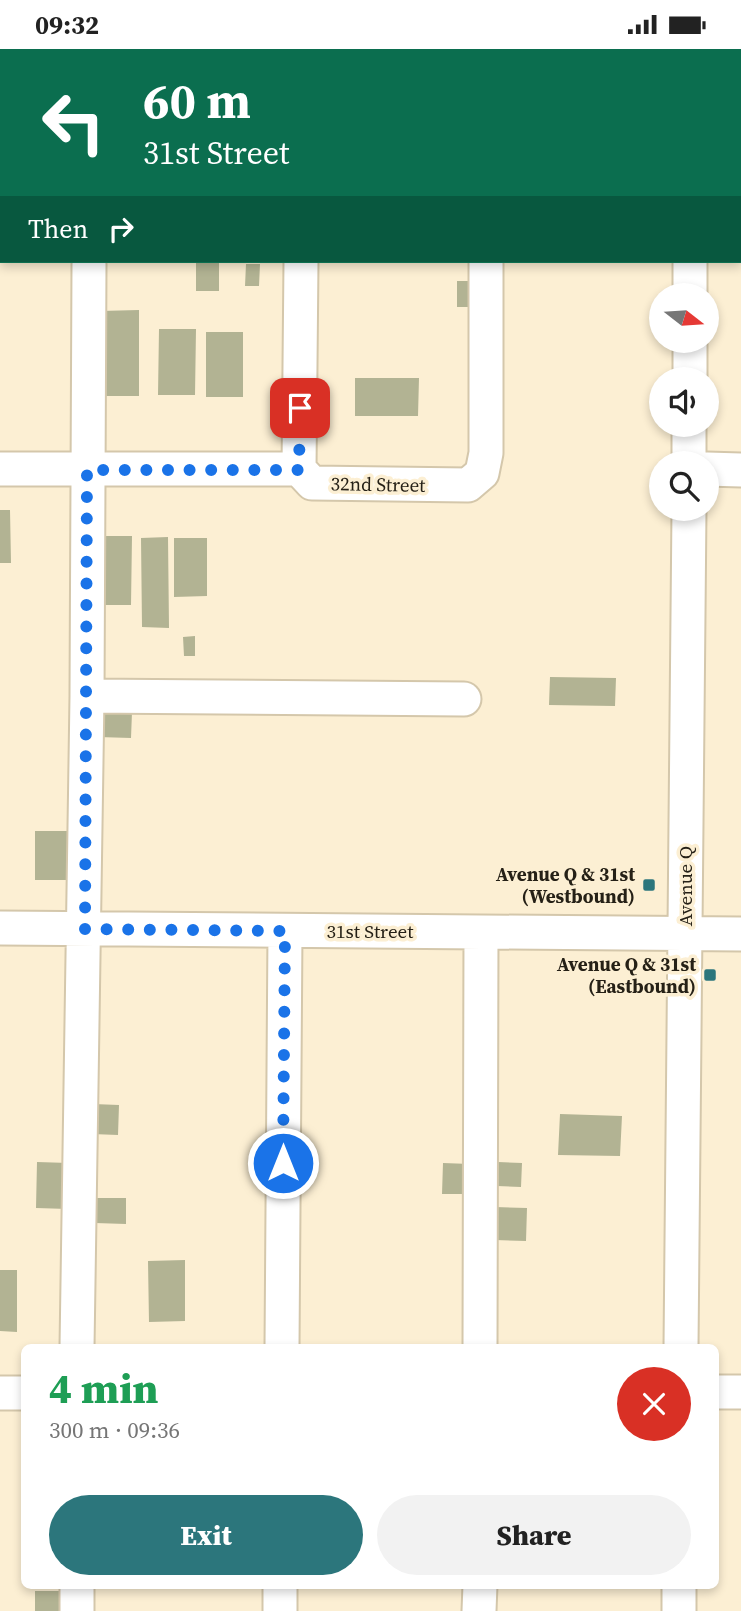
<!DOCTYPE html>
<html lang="en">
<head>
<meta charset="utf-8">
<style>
	:root { --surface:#fff; --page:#f2f2f2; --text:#222; --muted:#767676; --accent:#2c767c }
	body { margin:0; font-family:"Source Serif 4",serif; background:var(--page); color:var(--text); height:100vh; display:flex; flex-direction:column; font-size:26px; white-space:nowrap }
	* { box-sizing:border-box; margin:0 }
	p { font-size:23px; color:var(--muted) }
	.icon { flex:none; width:38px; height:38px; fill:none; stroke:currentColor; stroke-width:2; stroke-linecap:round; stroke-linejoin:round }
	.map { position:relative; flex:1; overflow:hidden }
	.side { position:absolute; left:21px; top:1295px; width:698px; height:245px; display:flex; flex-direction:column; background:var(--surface); border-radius:10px; box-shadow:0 4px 10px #0003 }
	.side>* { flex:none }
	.banner { position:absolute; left:0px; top:0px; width:742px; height:214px; box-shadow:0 4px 10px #0003; background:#0b6e4f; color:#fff; overflow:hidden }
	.needle { width:46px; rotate:107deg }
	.buttons { position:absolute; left:649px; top:234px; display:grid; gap:14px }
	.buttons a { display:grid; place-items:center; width:70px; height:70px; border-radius:50%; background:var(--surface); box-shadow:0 4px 10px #0003; font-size:35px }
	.pin { position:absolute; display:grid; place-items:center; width:60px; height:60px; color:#fff; margin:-30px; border-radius:14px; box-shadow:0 4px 10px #0006 }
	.me { position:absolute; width:77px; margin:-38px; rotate:0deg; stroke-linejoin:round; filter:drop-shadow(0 0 5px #0008) }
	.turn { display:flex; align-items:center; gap:24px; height:147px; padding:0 28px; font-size:32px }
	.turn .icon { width:91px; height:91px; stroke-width:2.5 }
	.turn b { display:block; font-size:49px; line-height:60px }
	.then { display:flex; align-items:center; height:66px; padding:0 28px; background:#0003; gap:14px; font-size:26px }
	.round { display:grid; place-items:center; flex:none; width:74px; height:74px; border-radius:37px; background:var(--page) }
	.head { display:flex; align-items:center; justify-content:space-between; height:119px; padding:0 28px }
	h1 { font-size:42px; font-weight:800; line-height:52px; color:#1e9e55 }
	.cta { display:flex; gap:14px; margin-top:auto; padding:14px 28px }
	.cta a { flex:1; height:80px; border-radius:42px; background:var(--accent); color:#fff; font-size:28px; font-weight:800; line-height:80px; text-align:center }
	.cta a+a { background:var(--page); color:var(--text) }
	.status { display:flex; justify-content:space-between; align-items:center; height:49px; padding:0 35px; background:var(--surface); direction:ltr }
	.status svg { height:19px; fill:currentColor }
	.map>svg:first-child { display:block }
</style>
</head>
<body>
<div class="status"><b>09:32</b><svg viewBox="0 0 49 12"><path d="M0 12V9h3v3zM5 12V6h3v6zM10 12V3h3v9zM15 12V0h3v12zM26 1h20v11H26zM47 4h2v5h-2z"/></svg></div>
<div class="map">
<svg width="741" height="1562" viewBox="0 0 741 1562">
	<rect width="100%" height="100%" fill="#fcefd3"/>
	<!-- building -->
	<path fill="#b2b393" d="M196 214H219V242H196Z
		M246 215H260L259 237H245Z
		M457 232H478V258H457Z
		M139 261V347H101L100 262Z
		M159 280H196L195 346H158Z
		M206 283H243V348H206Z
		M355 329H419L418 367H355Z
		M0 461H10L11 514H0Z
		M98 487H132L131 556H97Z
		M168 488 169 579 142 578 141 489Z
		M174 489H207V547L174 548Z
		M195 587V607H184L183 588Z
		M550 628 616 629 615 657 549 656Z
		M99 662 132 663 131 689 98 688Z
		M35 782H72V831H35Z
		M93 1055 119 1056 118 1086 92 1085Z
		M560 1065 622 1067 620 1107 558 1106Z
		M37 1113 69 1114 68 1160 36 1159Z
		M498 1113 522 1114 521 1138 497 1137Z
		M443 1114 470 1115 469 1145H442Z
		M95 1149H126V1175L95 1174Z
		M495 1158 527 1159 526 1192 495 1191Z
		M185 1211V1272L149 1273 148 1212Z
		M0 1221H17V1283L0 1282Z
		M35 1542H68V1562H35Z"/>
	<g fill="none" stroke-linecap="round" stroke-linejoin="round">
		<!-- minor casing -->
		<g stroke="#d4c7ab" stroke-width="37">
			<path id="minor" d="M303 0V2
				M493 2V0
				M691 2V0
				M690 247V212
				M690 331V292
				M689 415V376
				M0 420H299L312 434 468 436 482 424 486 404V212
				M299 420 301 212
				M707 420 741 421
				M87 647 464 650
				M0 879 741 885
				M77 1298 87 647 89 215
				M282 1298 285 882
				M480 1298 481 883
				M681 1298 689 460
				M716 1343H741
				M0 1344H24
				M77 1536V1562
				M280 1562V1536
				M479 1562 480 1536
				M679 1562V1536"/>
		</g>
		<!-- minor -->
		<use href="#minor" stroke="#fff" stroke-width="33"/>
	</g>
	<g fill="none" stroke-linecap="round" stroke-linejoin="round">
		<!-- route -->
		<path stroke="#1a73e8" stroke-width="12" stroke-dasharray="0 21.6" d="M283 1114 285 882 85 880 87 421H299L300 359"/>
	</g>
	<!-- markers -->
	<g fill="#2c767c" stroke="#fcefd3" stroke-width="2.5">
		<rect x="642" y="829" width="14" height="14" rx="3.5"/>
		<rect x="703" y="919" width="14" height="14" rx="3.5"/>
	</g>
	<g text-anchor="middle" stroke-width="7" stroke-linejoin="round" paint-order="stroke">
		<!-- street labels -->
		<g font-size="19" fill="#252016" stroke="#fcefd3">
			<text transform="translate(378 435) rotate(1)" y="7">32nd Street</text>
			<text transform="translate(685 837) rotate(-90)" y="7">Avenue Q</text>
			<text x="370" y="889">31st Street</text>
		</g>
		<!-- poi labels -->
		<g font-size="19" font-weight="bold" fill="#252016" stroke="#fcefd3" text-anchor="end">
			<text x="635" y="832">Avenue Q &amp; 31st<tspan x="635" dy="22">(Westbound)</tspan></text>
			<text x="696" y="922">Avenue Q &amp; 31st<tspan x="696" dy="22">(Eastbound)</tspan></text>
		</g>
	</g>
</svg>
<div class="buttons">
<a><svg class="needle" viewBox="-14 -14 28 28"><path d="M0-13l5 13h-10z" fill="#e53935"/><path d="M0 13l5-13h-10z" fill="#767676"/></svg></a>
<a><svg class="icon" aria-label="sound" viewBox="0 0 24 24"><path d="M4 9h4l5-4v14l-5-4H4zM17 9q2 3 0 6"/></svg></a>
<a><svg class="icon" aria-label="search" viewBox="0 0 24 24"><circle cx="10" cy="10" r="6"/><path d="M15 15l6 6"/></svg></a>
</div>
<div class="pin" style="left:300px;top:359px;background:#d93025"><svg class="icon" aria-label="arrive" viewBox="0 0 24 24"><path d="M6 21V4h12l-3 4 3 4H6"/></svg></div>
<svg class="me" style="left:283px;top:1114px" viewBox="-20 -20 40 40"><circle r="17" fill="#1a73e8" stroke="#fff" stroke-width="3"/><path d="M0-11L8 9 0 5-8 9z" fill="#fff"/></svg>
<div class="banner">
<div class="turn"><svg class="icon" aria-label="left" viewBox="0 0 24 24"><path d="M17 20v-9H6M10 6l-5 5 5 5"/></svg><div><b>60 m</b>31st Street</div></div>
<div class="then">Then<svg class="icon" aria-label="right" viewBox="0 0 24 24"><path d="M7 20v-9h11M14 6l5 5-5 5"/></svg></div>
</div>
<section class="side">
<div class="head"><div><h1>4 min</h1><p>300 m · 09:36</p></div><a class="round" style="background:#d93025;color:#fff"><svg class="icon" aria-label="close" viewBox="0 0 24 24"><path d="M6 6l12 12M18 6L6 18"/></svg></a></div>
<div class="cta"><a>Exit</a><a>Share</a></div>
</section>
</div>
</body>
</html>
